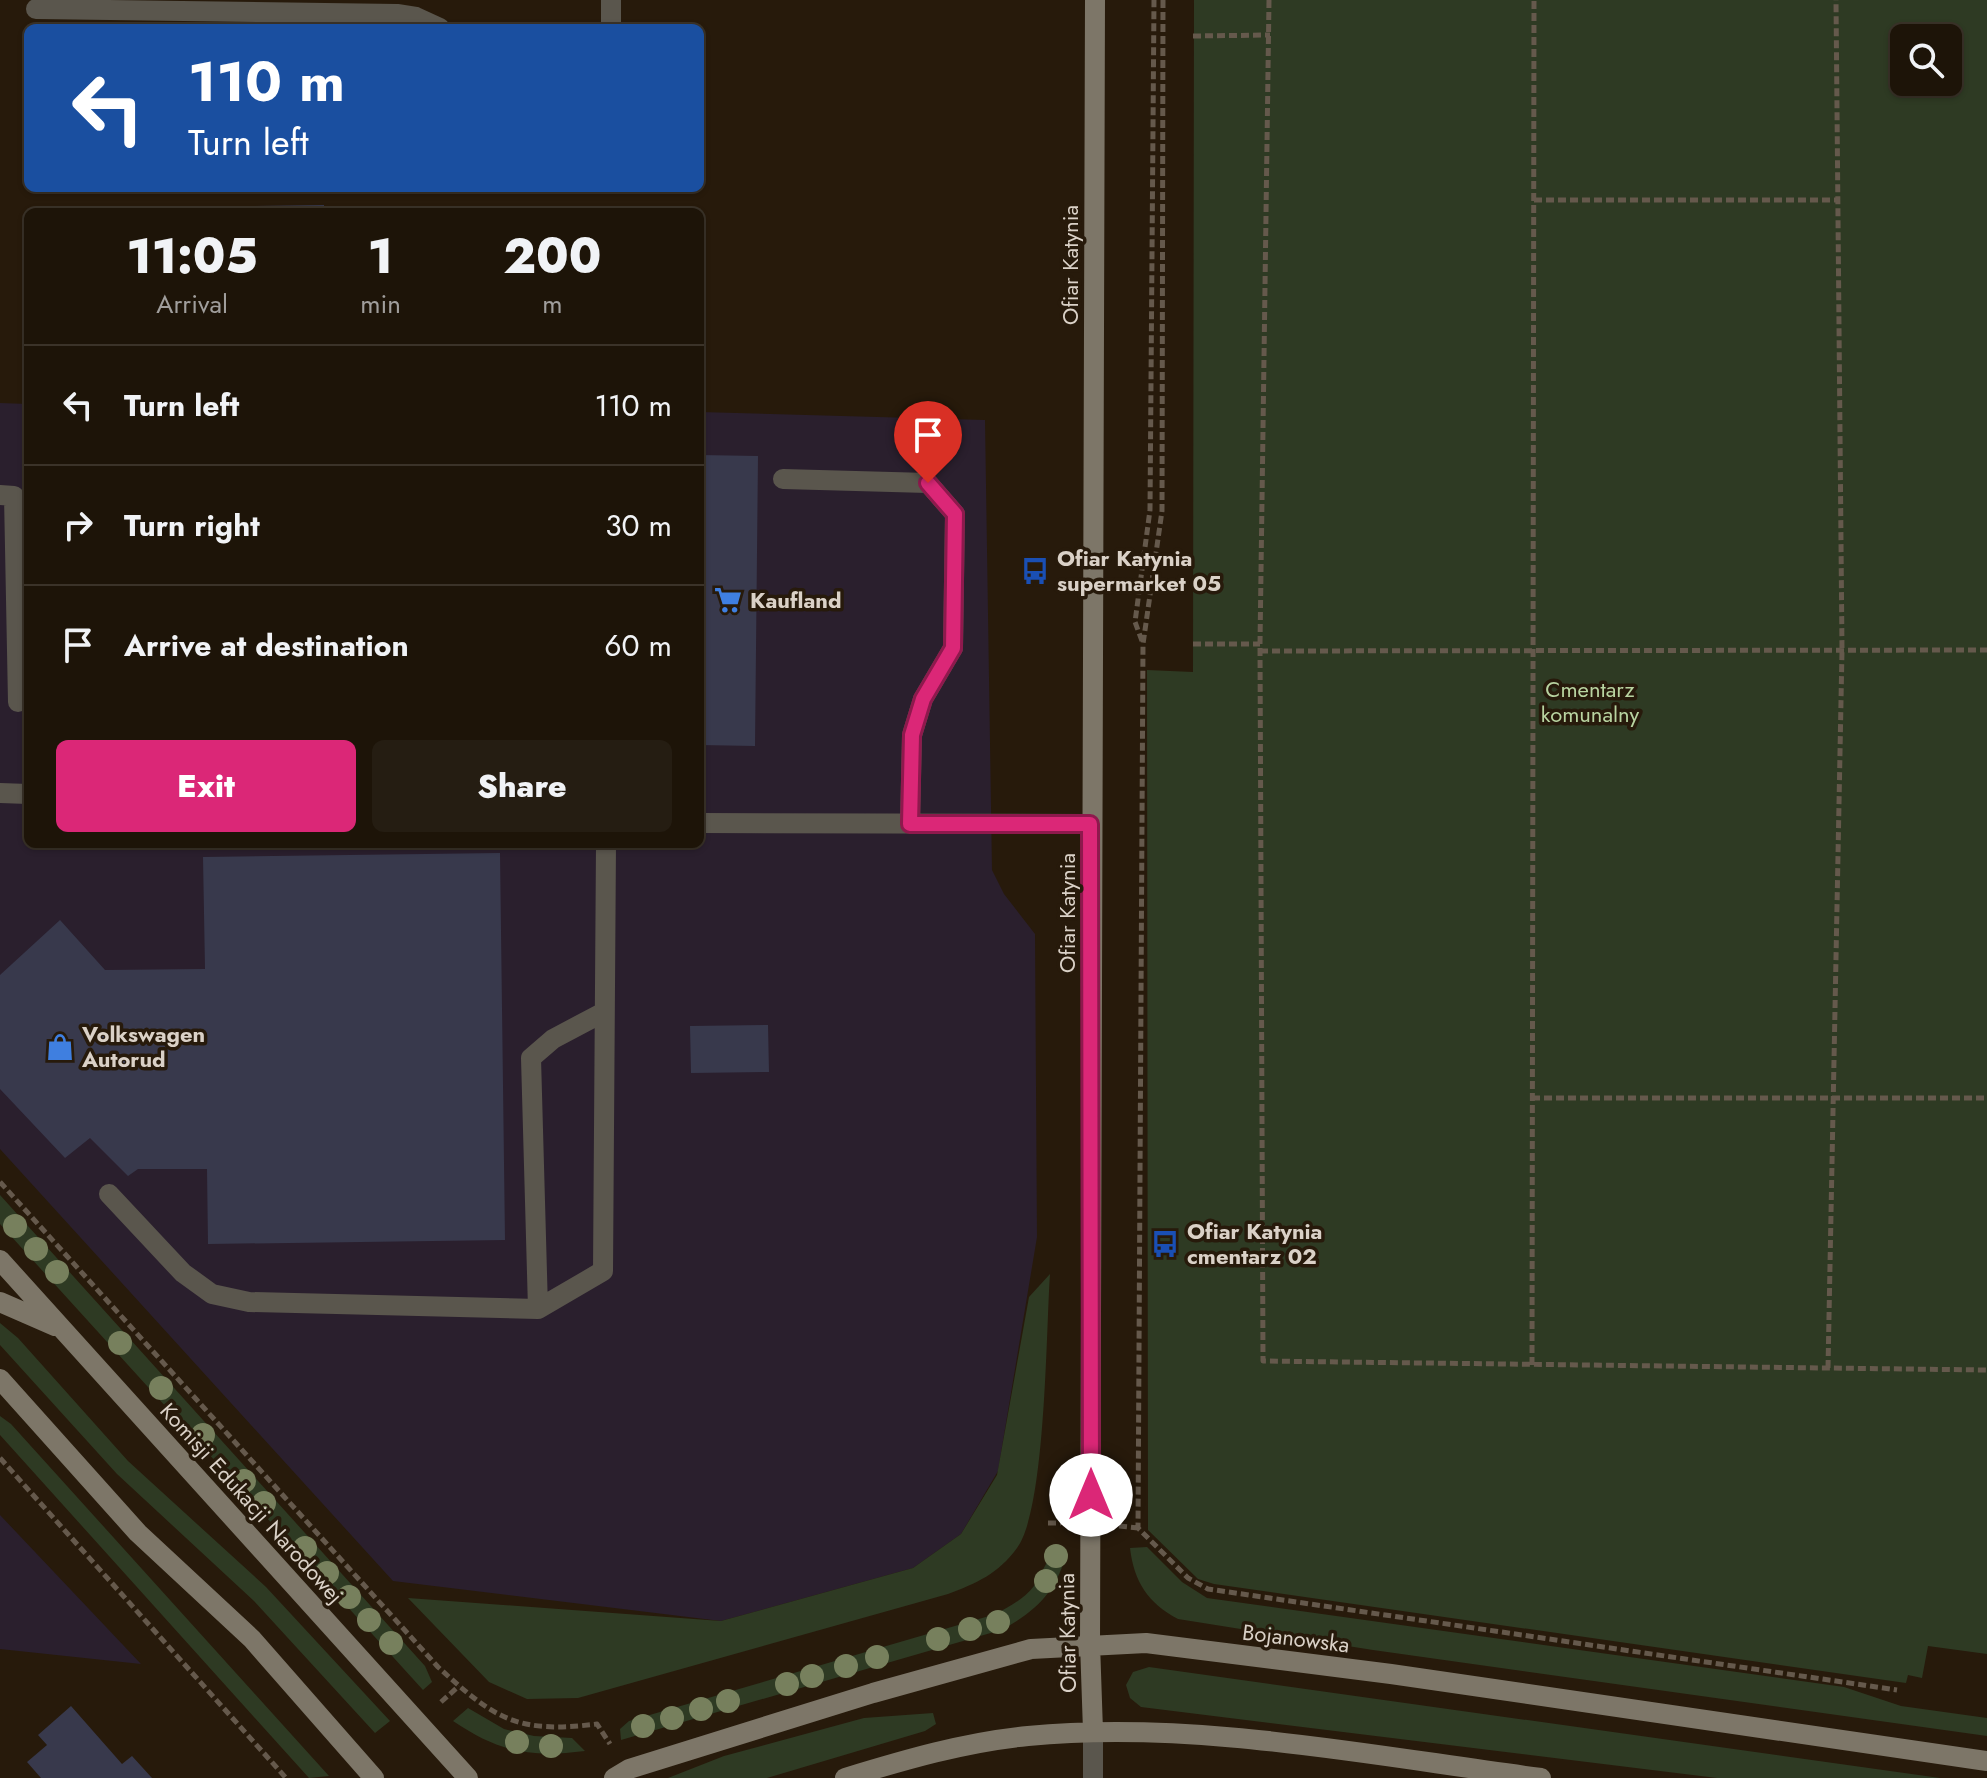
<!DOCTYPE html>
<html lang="en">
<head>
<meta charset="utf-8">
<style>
	:root { --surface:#1d1408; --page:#251d12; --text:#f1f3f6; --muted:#a09e9c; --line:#3b3329; --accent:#db2777 }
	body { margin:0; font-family:Jost,sans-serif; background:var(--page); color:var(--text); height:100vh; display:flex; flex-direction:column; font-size:30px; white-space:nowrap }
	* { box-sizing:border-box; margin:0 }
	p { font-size:26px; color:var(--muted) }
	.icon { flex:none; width:44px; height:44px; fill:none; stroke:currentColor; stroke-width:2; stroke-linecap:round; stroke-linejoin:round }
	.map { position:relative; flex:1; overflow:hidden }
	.drawer { position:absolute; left:24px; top:208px; width:680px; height:640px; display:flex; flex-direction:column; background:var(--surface); border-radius:12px; box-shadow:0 2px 6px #0004,0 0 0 2px var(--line) }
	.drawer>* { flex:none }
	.top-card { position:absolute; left:24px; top:24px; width:680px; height:168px; border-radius:12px; box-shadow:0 2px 6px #0004,0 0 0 2px var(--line); background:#1a4fa0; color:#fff; overflow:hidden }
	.controls { position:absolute; left:1890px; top:24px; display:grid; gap:16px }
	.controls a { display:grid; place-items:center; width:72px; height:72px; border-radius:12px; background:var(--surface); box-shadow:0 2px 6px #0004,0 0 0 2px var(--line); font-size:40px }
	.pin { position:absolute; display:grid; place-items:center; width:68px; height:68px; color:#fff; margin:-82px -34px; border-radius:50% 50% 50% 0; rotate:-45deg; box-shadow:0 0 8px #0007 }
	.pin .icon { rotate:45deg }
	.me { position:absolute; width:88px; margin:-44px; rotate:0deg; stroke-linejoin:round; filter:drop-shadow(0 0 6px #0008) }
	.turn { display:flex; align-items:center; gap:28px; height:168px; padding:0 32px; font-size:36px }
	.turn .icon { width:104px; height:104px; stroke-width:2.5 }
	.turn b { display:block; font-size:56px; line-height:68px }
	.eta { display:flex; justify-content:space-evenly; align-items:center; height:136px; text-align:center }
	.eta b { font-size:48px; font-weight:800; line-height:56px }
	.action { display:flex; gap:16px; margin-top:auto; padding:16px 32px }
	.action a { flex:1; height:92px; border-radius:12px; background:var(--accent); color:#fff; font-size:32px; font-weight:800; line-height:92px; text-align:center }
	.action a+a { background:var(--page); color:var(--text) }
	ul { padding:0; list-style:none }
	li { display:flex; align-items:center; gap:24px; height:120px; padding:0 32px; border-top:2px solid var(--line) }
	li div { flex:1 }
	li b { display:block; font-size:30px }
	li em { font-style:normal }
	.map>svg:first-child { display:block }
</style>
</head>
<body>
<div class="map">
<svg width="1987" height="1778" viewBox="0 0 1987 1778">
	<rect width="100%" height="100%" fill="#271a0b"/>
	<!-- commercial -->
	<path fill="#2a1f2d" d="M0 403 28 404V844H700V412L985 420 992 870 1004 894 1035 934 1037 1237 998 1471 961 1534 913 1568 721 1621 393 1581 0 1149Z
		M0 1515 141 1664 0 1649Z"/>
	<!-- green -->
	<path fill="#2e3a23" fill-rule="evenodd" d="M1194 0H1987V1654L1928 1646 1922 1678 1908 1675 1906 1683 1214 1584 1198 1579 1148 1530 1147 670 1193 672ZM1904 38H1948V82H1904Z
		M0 1195 425 1666 432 1682 423 1690 0 1224Z
		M1050 1274C1046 1331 1046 1509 1017 1548 998 1574 977 1583 948 1594L578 1698 527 1699 489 1682 408 1598 721 1621 913 1568 961 1534 997 1475 1029 1297Z
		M0 1323 18 1338 128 1461 266 1587 390 1721 375 1733 254 1601 117 1474 0 1345Z
		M0 1416 11 1424 329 1776 309 1778 0 1435Z
		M1147 1547 1182 1582 1207 1598 1844 1687 1901 1706 1987 1718V1736L1373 1650 1178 1619C1148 1603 1134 1582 1130 1548Z
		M1061 1548 1067 1551C1057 1591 1037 1611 1001 1630L621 1740 620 1729 629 1721 996 1614C1010 1606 1024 1599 1034 1586 1044 1572 1046 1556 1061 1548Z
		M1149 1667 1940 1778H1717L1141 1707 1130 1698 1126 1685 1133 1672Z
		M468 1708 504 1729 534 1736 572 1738 585 1751C530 1758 499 1752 453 1721Z
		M933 1713 936 1724 925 1731 767 1778H668L724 1756 864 1718Z"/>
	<!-- building -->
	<path fill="#38394c" d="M324 205V212H136V208Z
		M700 455 758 456 755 746 700 745Z
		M500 853 505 1240 208 1244 207 1169H138L128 1176 90 1138 65 1158 0 1089V975L60 920 105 970 205 969 203 857Z
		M768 1025 769 1072 691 1073 690 1026Z
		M71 1706 122 1764 132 1756 152 1778H41L27 1762 47 1745 38 1735Z"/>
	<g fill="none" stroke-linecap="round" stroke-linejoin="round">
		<!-- path -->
		<path stroke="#65594c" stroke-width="5" stroke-dasharray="8 4" stroke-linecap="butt" d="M1163 0 1162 511 1143 644 1138 1528 1188 1578 1208 1589 1897 1690
			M1269 0 1260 644 1263 1361 1987 1370
			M1193 36 1270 35
			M1534 200H1838
			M1142 641 1135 622 1150 510 1154 0
			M1193 644H1260
			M1260 651 1987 650
			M1532 1098H1987
			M0 1182 438 1667C495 1719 517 1734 597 1724L610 1744
			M1532 1365 1534 0
			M1828 1368 1842 650 1836 0
			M0 1458 286 1778
			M1048 1523H1061
			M1119 1526 1138 1528
			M441 1702 459 1686"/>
		<!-- lane -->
		<path stroke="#5a564d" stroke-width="20" d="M611 0V28
			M36 9 397 14 416 17 440 28
			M783 479 928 483 955 514 953 648 923 699 912 735 910 824
			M0 495 14 496 18 702
			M0 793 28 794
			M700 823 1090 824
			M109 1194 183 1273 212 1294 249 1302 538 1309 603 1271 606 844
			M538 1309 531 1058 553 1039 604 1012
			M1093 1778V1731"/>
		<!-- secondary -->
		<path stroke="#7d7668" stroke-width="20" d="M0 1260 468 1778
			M0 1302 55 1326
			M0 1379 138 1533 252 1639 374 1778
			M1093 1731 1090 1643 1095 0
			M614 1778 629 1769 873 1693 1031 1649 1146 1643 1391 1674 1987 1761
			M845 1778C904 1760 965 1742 1028 1736 1198 1720 1372 1756 1541 1778"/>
	</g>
	<!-- trees -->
	<g fill="#77805d">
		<circle cx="15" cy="1226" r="12"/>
		<circle cx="36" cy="1249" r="12"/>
		<circle cx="57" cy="1272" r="12"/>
		<circle cx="120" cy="1343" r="12"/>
		<circle cx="161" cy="1388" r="12"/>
		<circle cx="203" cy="1435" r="12"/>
		<circle cx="244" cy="1481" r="12"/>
		<circle cx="264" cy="1503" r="12"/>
		<circle cx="305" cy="1548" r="12"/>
		<circle cx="1056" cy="1556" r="12"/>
		<circle cx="327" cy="1573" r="12"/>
		<circle cx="1046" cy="1581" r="12"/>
		<circle cx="349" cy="1597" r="12"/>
		<circle cx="369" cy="1620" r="12"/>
		<circle cx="998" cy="1622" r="12"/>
		<circle cx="970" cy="1629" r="12"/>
		<circle cx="938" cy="1639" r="12"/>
		<circle cx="391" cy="1643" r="12"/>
		<circle cx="877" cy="1657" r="12"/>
		<circle cx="846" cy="1666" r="12"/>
		<circle cx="812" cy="1676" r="12"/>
		<circle cx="787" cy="1684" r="12"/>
		<circle cx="728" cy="1701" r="12"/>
		<circle cx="701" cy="1709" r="12"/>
		<circle cx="672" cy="1718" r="12"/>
		<circle cx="643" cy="1726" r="12"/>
		<circle cx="517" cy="1742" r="12"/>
		<circle cx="551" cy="1746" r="12"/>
	</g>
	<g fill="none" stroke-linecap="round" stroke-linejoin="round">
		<!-- route casing -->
		<g stroke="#8e194d" stroke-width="20">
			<path id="route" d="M928 483 955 514 953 648 923 699 912 735 910 824H1090L1091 1495"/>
		</g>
		<!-- route -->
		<use href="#route" stroke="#db2777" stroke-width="14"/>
	</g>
	<!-- icons -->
	<defs>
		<g id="bus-bare" transform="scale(2.16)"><path d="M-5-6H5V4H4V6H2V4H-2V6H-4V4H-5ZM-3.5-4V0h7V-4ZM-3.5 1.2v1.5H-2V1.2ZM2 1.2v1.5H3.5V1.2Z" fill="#1a4fb4" stroke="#271a0b" stroke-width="2.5" paint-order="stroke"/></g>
		<g id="supermarket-bare" transform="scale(2.16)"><path d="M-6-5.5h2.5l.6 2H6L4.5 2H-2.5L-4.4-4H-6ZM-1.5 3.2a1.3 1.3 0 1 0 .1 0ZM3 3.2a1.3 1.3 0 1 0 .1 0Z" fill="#3f7fe0" stroke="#271a0b" stroke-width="2.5" paint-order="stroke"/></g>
		<g id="shop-bare" transform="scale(2.16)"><path d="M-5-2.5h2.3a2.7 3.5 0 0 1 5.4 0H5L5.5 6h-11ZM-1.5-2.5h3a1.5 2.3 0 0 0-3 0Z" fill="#3f7fe0" stroke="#271a0b" stroke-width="2.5" paint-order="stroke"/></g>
	</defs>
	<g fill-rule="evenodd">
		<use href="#bus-bare" x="1035" y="571"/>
		<use href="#supermarket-bare" x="728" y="600"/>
		<use href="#shop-bare" x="60" y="1047"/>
		<use href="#bus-bare" x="1165" y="1244"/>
	</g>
	<g text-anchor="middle" stroke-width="7" stroke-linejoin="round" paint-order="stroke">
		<!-- street labels -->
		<g font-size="22" fill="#dad1c7" stroke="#271a0b">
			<text transform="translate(1070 265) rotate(-90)" y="8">Ofiar Katynia</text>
			<text transform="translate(1067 913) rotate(-90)" y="8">Ofiar Katynia</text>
			<text transform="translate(252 1503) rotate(48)" y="8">Komisji Edukacji Narodowej</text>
			<text transform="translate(1067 1633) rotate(-91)" y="8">Ofiar Katynia</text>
			<text transform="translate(1296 1638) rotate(7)" y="8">Bojanowska</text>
		</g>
		<!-- poi labels -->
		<g font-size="22" font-weight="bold" fill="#dad1c7" stroke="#271a0b" text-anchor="start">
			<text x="1057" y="566">Ofiar Katynia<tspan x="1057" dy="25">supermarket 05</tspan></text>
			<text x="750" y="608">Kaufland</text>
			<text x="82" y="1042">Volkswagen<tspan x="82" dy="25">Autorud</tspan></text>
			<text x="1187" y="1239">Ofiar Katynia<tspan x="1187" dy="25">cmentarz 02</tspan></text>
		</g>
		<!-- park labels -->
		<g font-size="22" fill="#b8d3a0" stroke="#271a0b">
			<text x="1590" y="697">Cmentarz<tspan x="1590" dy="25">komunalny</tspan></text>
		</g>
	</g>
</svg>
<div class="controls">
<a><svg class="icon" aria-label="search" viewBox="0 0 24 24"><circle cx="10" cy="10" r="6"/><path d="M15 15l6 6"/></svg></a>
</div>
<div class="pin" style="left:928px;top:483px;background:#d93025"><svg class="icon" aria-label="arrive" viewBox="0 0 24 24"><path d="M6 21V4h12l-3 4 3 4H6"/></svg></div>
<svg class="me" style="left:1091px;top:1495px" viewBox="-20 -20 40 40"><circle r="19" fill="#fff"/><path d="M0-13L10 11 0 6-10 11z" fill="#db2777"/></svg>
<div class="top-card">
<div class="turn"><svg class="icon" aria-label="left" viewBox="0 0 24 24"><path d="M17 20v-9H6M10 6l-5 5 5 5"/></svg><div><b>110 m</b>Turn left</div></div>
</div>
<section class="drawer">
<div class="eta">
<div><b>11:05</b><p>Arrival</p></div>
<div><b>1</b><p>min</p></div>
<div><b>200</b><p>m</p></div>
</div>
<ul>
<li><svg class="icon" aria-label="left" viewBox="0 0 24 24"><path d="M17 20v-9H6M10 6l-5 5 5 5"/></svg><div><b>Turn left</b></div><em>110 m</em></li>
<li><svg class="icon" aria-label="right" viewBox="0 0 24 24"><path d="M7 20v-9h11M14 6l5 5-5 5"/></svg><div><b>Turn right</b></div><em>30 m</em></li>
<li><svg class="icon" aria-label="arrive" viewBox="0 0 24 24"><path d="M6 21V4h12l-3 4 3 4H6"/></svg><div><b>Arrive at destination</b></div><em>60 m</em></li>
</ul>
<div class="action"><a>Exit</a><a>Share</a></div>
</section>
</div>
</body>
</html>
